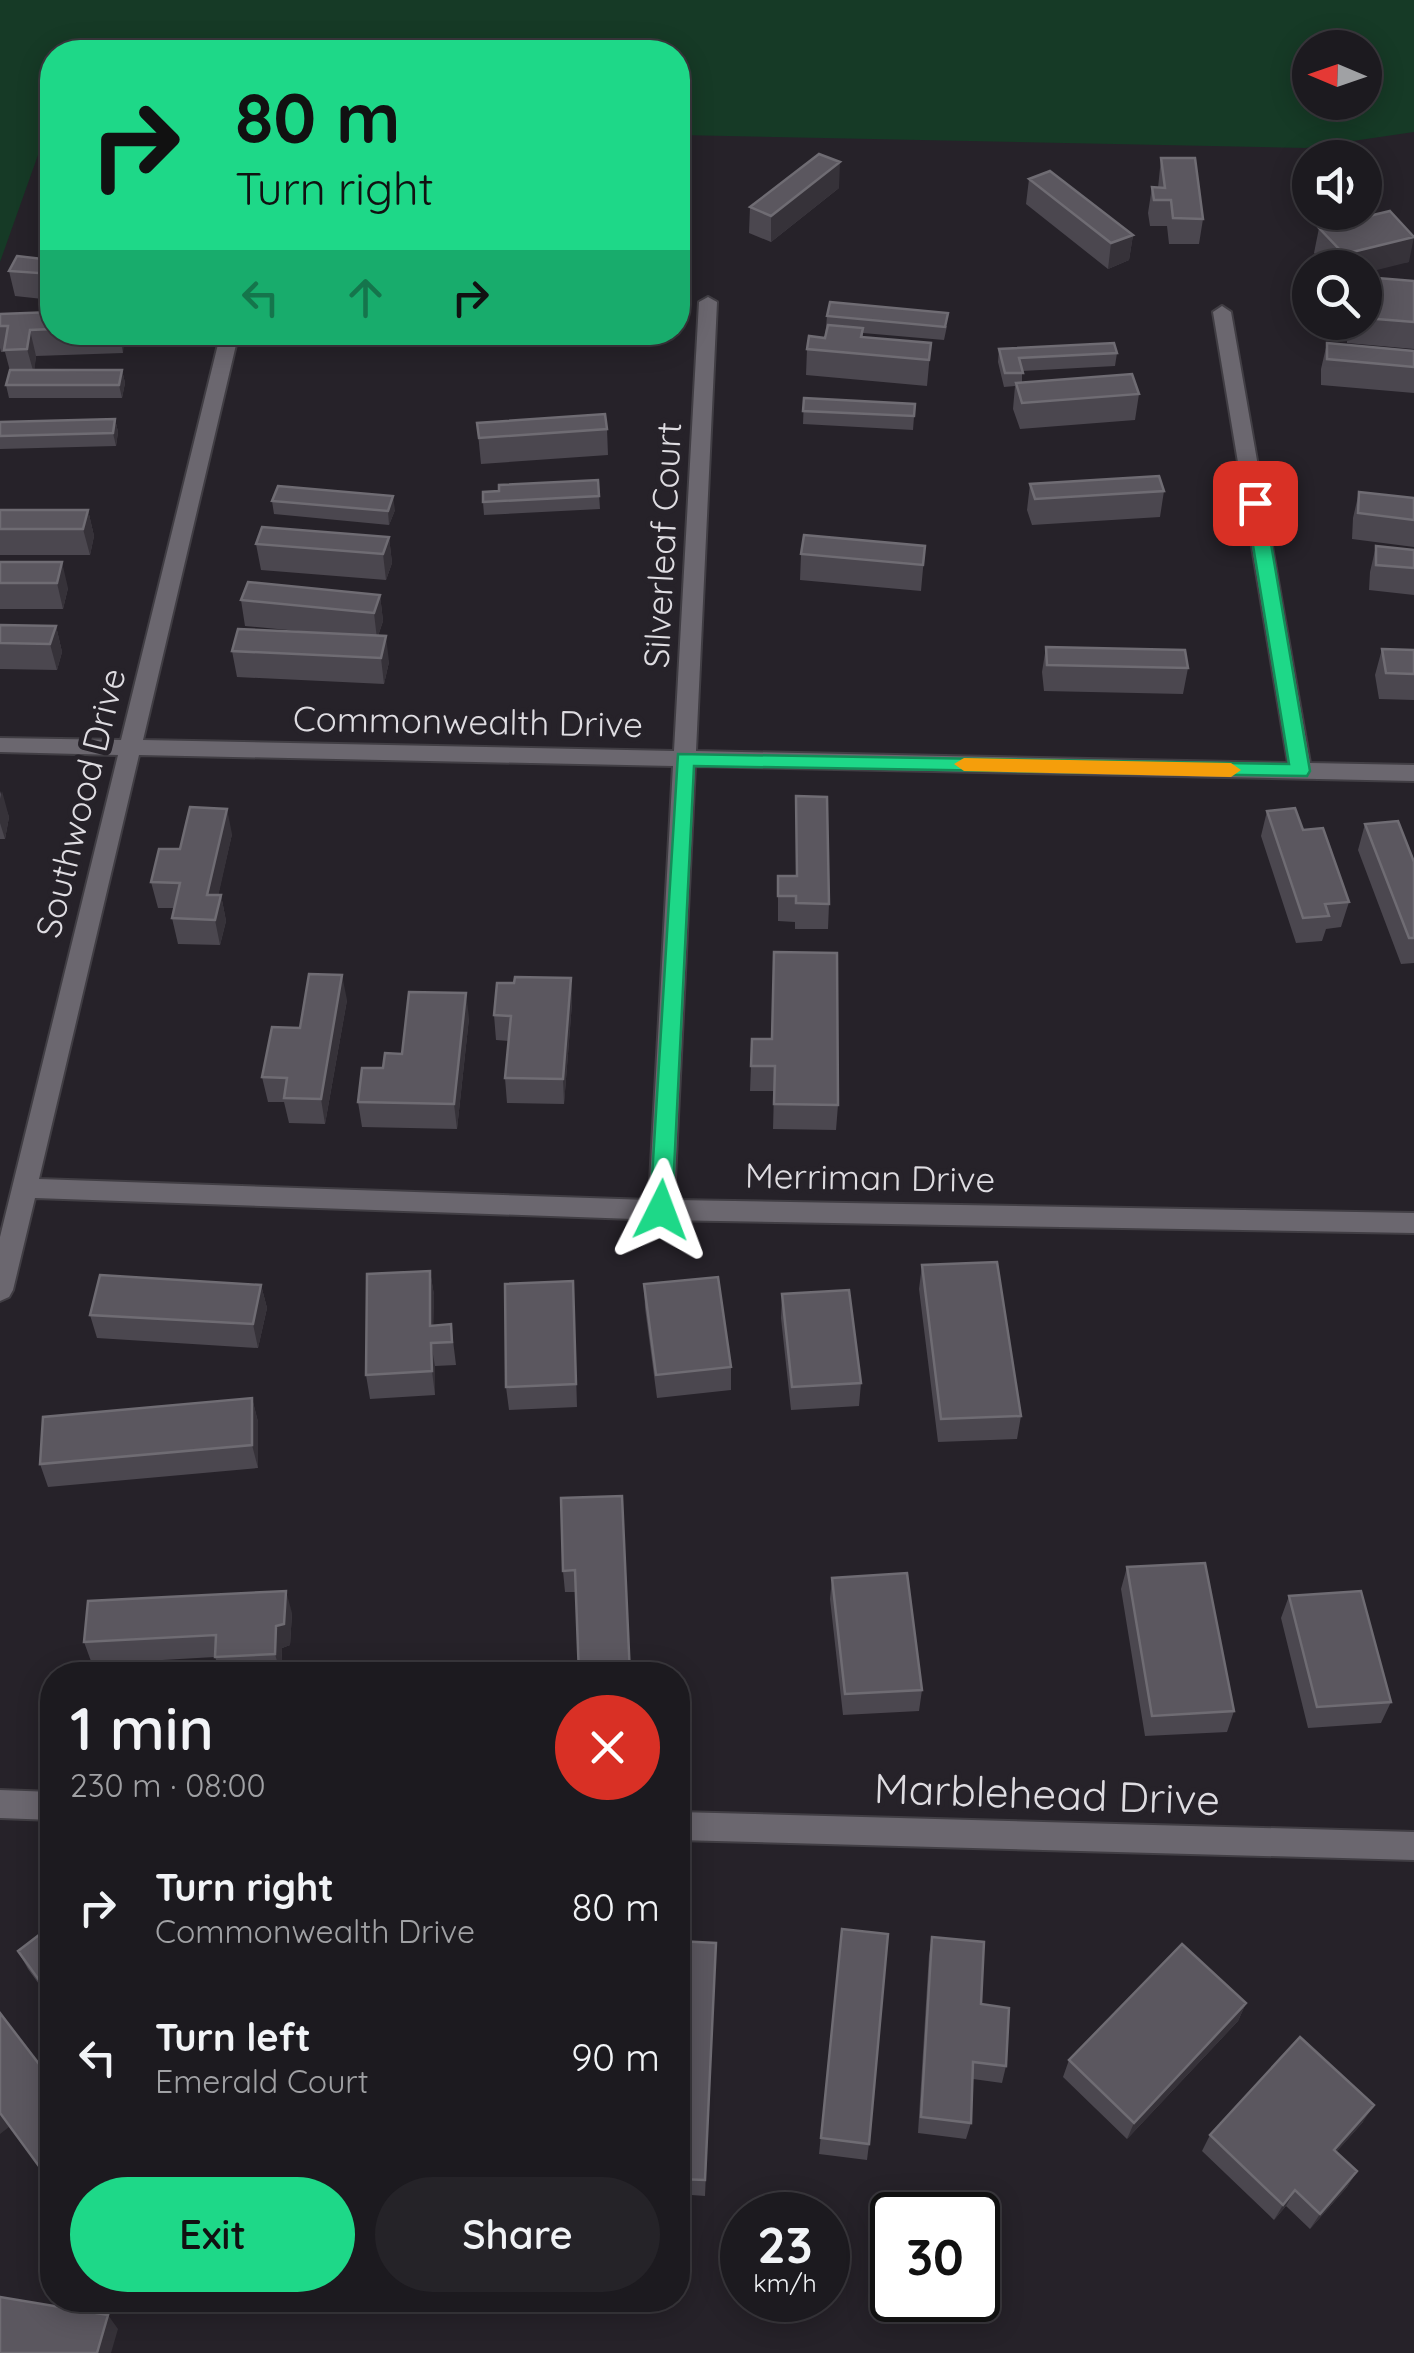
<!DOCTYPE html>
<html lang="en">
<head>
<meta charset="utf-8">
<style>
	:root { --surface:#1c1a1f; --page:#252328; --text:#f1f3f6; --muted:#a0a1a4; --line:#3a383d; --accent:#1ed888 }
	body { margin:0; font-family:Quicksand,sans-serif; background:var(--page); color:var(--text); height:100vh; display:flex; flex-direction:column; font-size:38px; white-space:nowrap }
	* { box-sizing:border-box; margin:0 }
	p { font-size:32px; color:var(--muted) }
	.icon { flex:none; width:55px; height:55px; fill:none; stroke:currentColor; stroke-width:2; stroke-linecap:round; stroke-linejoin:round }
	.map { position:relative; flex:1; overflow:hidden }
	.sheet { position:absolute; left:40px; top:1662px; width:650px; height:650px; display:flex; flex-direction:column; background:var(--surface); border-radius:40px; box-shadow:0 5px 25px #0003,0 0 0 2px var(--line) }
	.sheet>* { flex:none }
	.guide { position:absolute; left:40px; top:40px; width:650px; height:305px; border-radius:40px; box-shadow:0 5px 25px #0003,0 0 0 2px var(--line); background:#1ed888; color:#111; overflow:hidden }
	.needle { width:65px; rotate:272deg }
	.buttons { position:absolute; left:1292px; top:30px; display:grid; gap:20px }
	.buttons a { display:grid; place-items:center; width:90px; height:90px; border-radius:50%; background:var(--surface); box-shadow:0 5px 25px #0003,0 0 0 2px var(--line); font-size:50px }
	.speed { position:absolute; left:720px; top:2192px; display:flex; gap:20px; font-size:50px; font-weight:700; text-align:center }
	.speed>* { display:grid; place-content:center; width:130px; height:130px; border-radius:50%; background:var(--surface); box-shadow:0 5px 25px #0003,0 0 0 2px var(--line); line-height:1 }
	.speed small { font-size:25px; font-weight:400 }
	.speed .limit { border:5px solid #111; border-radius:15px; background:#fff; color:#111 }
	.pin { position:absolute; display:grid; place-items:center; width:85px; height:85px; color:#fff; margin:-42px; border-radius:20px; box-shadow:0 5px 15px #0006 }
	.me { position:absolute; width:110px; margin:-55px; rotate:3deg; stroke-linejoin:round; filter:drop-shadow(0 0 8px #0008) }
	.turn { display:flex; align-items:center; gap:35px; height:210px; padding:0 30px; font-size:45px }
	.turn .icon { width:130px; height:130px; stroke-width:2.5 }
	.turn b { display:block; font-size:70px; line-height:85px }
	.lanes { display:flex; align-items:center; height:95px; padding:0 30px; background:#0003; justify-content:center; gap:50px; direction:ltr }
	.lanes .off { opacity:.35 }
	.round { display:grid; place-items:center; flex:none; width:105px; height:105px; border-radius:52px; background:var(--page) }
	.head { display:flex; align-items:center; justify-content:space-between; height:170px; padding:0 30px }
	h1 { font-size:60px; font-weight:600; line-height:75px }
	.button { display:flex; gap:20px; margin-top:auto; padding:20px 30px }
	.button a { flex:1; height:115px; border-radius:60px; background:var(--accent); color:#111; font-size:40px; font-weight:600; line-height:115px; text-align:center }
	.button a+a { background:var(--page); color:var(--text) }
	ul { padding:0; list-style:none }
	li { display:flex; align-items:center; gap:30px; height:150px; padding:0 30px }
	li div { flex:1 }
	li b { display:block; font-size:38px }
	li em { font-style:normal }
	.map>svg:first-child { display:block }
</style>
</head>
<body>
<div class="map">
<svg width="1414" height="2353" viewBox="0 0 1414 2353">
	<rect width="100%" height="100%" fill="#262229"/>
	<!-- green -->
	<path fill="#163a26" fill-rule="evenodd" d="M0 0H1414V132L1305 148 678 135V52H52V123L49 124 0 262ZM1310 48H1365V102H1310Z"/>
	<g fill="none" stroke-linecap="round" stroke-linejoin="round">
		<!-- minor casing -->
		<g stroke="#413e44" stroke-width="4">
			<path id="minor" d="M708 297 717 302 696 751 1288 763 1213 312 1222 306 1231 312 1310 763 1414 765V781L695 766 674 1200 1414 1213V1233L661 1220 35 1198 13 1290 9 1297 0 1301V1237L118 755 0 752V738L121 740 221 332H239L143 740 674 751 699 302ZM139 755 673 766 649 1200 39 1179Z
				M0 1790 52 1792V1820L0 1818Z
				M678 1812 1414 1832V1860L678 1840Z"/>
		</g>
		<!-- minor -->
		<use href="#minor" fill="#6b676f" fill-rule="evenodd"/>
	</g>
	<!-- wall -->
	<path fill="#4b474f" d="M1161 158 1203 219 1199 244H1169L1167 226H1150L1148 213 1152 187 1158 188Z
		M1029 179 1133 235 1129 260 1108 269 1026 204Z
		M839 188 771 242 749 233 750 207Z
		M1319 228 1409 262 1365 268H1327L1314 253Z
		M52 260V300L15 296 9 271Z
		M1365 277 1414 281V349L1347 343V322H1365Z
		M52 312V332H124L123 353 36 356 34 370H122L125 383 122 398H9L6 385 10 371 5 352H1L0 348V314Z
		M827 316 947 326 944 340 863 333V337L931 343 927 386 806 375 807 349 825 338Z
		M1327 343 1414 351V393L1321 385V369Z
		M999 349 1117 353 1115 366 1022 371V383L1139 394 1135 420 1020 429 1013 409 1015 386 1004 387 998 362Z
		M804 398 915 404 913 430 803 424Z
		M115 419 118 432 116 446 0 449V422Z
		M477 423 607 429 608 455 481 464Z
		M598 480 600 509 484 515 483 502 499 491Z
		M1030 484 1164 491 1160 517 1032 525 1027 510Z
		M1359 492 1414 498V547L1352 539 1353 518Z
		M272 501 395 510 389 525 274 514Z
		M0 510H88L94 536 90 555H0Z
		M389 537 392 563 386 580 261 570 256 544Z
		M925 546 921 591 800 580 801 554Z
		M1376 546 1414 550V595L1369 590 1370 572Z
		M0 562 68 588 63 609H0Z
		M380 595 383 621 378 636 389 662 384 684 237 677 232 651 319 633 245 626 241 600Z
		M0 625 56 626 62 652 57 670 0 669Z
		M1046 647 1188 668 1183 694 1044 691 1042 672Z
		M1382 649 1414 650V700L1379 699 1375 675Z
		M0 791 9 817 5 839H0Z
		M796 796 829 904 828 929H795V922L778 921V876H796Z
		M1267 811 1303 830 1349 902 1341 927 1326 929 1322 941 1296 943 1261 836Z
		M1365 824 1414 862V963L1401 964 1358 850Z
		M232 834 218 895H221L226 921 220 945 178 944 172 918 174 908H158L151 882 180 849Z
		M571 978 572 1003 564 1104 507 1103 505 1078 509 1041 496 1040 494 1015 514 983Z
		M347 1000 325 1124 289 1123 284 1102H268L262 1077 300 1028Z
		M469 1018 457 1129 362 1127 358 1102 383 1068 402 1054Z
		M752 1039 838 1105 836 1130 773 1129 774 1091H750Z
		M922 1265 1021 1416 1017 1439 938 1442 919 1289Z
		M430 1271 434 1295 433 1326 451 1324 456 1365 435 1366V1395L370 1399 366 1375Z
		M644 1284 731 1367V1390L657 1398 645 1308Z
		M261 1285 267 1308 258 1348 97 1338 90 1315Z
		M782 1294 861 1383 859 1406 791 1410 781 1318Z
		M574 1305 577 1407 509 1410 506 1387Z
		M252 1398 258 1422V1468L48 1487 40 1464Z
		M622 1496 576 1592H565L563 1571Z
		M1127 1567 1234 1711 1227 1732 1145 1736 1121 1589Z
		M832 1578 922 1690 919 1711 843 1715 830 1599Z
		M1289 1596 1391 1702 1381 1723 1308 1728 1281 1618Z
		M292 1613 290 1645 282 1648 281 1675H221L215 1657 92 1664 84 1642Z
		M52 1925V2002L28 1969 18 1951Z
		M842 1929 869 2144 867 2160 819 2154Z
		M932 1937 981 2004 1006 2066 1002 2083 973 2079 971 2123 966 2139 918 2133 929 1955Z
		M678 1941 716 1943 705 2196 678 2194Z
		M1246 2003 1238 2021 1127 2139 1063 2077 1069 2060Z
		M1363 2122 1336 2152 1357 2171 1347 2187 1310 2229 1286 2206 1274 2220 1202 2151 1210 2135Z"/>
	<!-- shaded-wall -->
	<path fill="#363239" d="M840 162 839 188 771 242V216Z
		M1133 235 1129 260 1108 269 1111 243Z
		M1414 237 1409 262 1365 273V268H1341L1344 254Z
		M30 330 36 356 34 374 27 349Z
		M119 332H124L123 353Z
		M122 370 125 383 122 398 119 385Z
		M115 419 118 432 116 446 113 433Z
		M393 496 395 510 389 525 388 511Z
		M88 510 94 536 90 555 83 529Z
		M389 537 392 563 386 580 383 554Z
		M62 562 68 588 63 609 57 583Z
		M380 595 383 621 377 639 374 613Z
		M56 626 62 652 57 670 50 644Z
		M386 636 389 662 384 684 381 658Z
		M2 791 9 817 5 839 0 823V799Z
		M227 809 232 834 213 920 207 895Z
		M221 895 226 921 220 945 215 920Z
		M342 975 347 1000 325 1124 321 1099Z
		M571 978 572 1003 564 1104 563 1079Z
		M466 993 469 1018 457 1129 454 1104Z
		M430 1271 434 1295 433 1343 430 1326Z
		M261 1285 267 1308 258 1348 253 1324Z
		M431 1343 435 1366V1395L432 1371Z
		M252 1398 258 1422V1468L252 1445Z
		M286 1591 292 1613 290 1645 282 1648 281 1675 275 1654 276 1626Z
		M1246 2003 1238 2021 1127 2139 1134 2123Z
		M1374 2105 1363 2122 1324 2166 1334 2150Z
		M0 2114 9 2127 0 2134Z
		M1357 2171 1347 2187 1310 2229 1320 2214Z
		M1295 2190 1286 2206 1274 2220 1283 2205Z
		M108 2315 118 2329 111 2353H97Z"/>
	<!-- building -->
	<path fill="#5b575f" stroke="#6f6c73" stroke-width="2.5" d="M819 154 840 162 771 216 750 207Z
		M1161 158H1195L1203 219 1173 218 1171 200H1154L1152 187 1165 188Z
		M1050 171 1133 235 1111 243 1029 179Z
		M1390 211 1414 237 1344 254 1319 228Z
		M17 256 52 260V274L9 271Z
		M1365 277 1414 281V322L1365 318Z
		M830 302 948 313 945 327 827 316Z
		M52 312V329L30 330 27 349 4 350 8 326H0V314Z
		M828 325 863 328 861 337 931 343 929 360 807 349 809 336 825 338Z
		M1114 343 1117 353 1019 358 1023 373H1005L999 349Z
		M1327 343 1414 351V367L1327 359Z
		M10 370H122L119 385H6Z
		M1132 374 1139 394 1022 403 1016 383Z
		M804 398 915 404 914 416 803 411Z
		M605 414 607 429 479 438 477 423Z
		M115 419 113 433 0 436V422Z
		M1159 476 1164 491 1035 499 1030 484Z
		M598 480 599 496 483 502V492L499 491V485Z
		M278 486 393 496 388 511 272 501Z
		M1359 492 1414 498V520L1358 513Z
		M0 510H88L83 529H0Z
		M262 527 389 537 383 554 256 544Z
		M804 535 925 546 923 565 801 554Z
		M1376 546 1414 550V568L1376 565Z
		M0 562H62L57 583H0Z
		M248 582 380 595 374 613 241 600Z
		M0 625 56 626 50 644 0 643Z
		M238 629 386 636 381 658 232 651Z
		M1046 647 1185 650 1188 668 1047 665Z
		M1382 649 1414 650V674L1386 673Z
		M796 796 827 797 829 904 796 903V896H778V876H797Z
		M190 807 227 809 207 895H221L215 920 172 918 180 883 151 882 159 849H180Z
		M1295 808 1303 830 1323 828 1349 902 1325 904 1329 916 1303 918 1267 811Z
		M1398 821 1414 862V938H1409L1365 824Z
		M774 952 837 953 838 1105 774 1104 775 1066H751L752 1039H772Z
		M309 974 342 975 321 1099 284 1098 287 1078 262 1077 272 1027 300 1028Z
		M515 977 571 978 563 1079 505 1078 511 1016 494 1015 497 983H514Z
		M409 992 466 993 454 1104 358 1102 362 1068H383L385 1053 402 1054Z
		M997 1262 1021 1416 941 1419 922 1265Z
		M430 1271V1326L451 1324 452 1342 431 1343 432 1371 366 1375 367 1274Z
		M100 1275 261 1285 253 1324 90 1315Z
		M718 1277 731 1367 656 1375 644 1284Z
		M573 1281 576 1384 506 1387 505 1284Z
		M849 1290 861 1383 792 1387 782 1294Z
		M252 1398V1445L40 1464 43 1417Z
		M622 1496 630 1675H579L575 1570 563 1571 561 1498Z
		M1205 1563 1234 1711 1152 1716 1127 1567Z
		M907 1573 922 1690 845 1694 832 1578Z
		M286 1591 284 1624 276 1626 275 1654 215 1657 216 1635 84 1642 88 1601Z
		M1361 1591 1391 1702 1317 1707 1289 1596Z
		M52 1925V1998L18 1951Z
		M842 1929 888 1934 869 2144 821 2138Z
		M932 1937 984 1942 981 2004 1009 2008 1006 2066 973 2062 971 2123 921 2117Z
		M678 1941 716 1943 705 2180 678 2179Z
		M1182 1944 1246 2003 1134 2123 1069 2060Z
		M0 2013 52 2081V2184L0 2113Z
		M1300 2037 1374 2105 1334 2150 1357 2171 1320 2214 1295 2190 1283 2205 1210 2135Z
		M0 2297 108 2315 97 2353H0Z"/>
	<!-- route -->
	<path fill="#1ed888" stroke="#148c58" stroke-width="2.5" d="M1255 498 1264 503 1310 771 1307 776 694 766 672 1210 669 1216H653L650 1210 678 754 1289 764 1246 503Z"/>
	<!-- slow -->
	<path fill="#f59e0b" d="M964 758 1231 763 1241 770 1231 777 964 771 954 764Z"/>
	<g text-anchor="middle" stroke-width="10" stroke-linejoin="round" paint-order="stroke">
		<!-- street labels -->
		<g font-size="35" fill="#dedce1" stroke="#262229">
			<text transform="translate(663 545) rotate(-87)" y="12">Silverleaf Court</text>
			<text transform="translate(468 722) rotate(1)" y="12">Commonwealth Drive</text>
			<text transform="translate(81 803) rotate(-76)" y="12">Southwood Drive</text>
			<text transform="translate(870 1178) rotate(1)" y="12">Merriman Drive</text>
		</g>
		<!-- near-street labels -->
		<g font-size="42" fill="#dedce1" stroke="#262229">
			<text transform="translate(1047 1794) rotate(2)" y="15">Marblehead Drive</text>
		</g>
	</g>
</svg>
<div class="buttons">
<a><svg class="needle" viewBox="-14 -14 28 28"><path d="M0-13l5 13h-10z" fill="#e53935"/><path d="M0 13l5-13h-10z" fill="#a0a1a4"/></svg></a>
<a><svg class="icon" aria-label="sound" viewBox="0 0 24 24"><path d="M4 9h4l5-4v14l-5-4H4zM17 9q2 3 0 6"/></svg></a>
<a><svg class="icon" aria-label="search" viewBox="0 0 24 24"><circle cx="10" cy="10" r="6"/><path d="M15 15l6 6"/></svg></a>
</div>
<div class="speed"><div>23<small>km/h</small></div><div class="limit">30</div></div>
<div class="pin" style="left:1255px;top:503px;background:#d93025"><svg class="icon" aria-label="arrive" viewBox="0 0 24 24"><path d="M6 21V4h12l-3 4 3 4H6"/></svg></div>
<svg class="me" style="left:661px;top:1210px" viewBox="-20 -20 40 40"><path d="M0-17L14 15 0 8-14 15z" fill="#1ed888" stroke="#fff" stroke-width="4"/></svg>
<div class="guide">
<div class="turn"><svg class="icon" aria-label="right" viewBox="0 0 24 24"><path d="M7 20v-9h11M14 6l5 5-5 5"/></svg><div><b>80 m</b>Turn right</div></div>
<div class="lanes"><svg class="icon off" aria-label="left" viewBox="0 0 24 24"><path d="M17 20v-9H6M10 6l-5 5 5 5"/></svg><svg class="icon off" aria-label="ahead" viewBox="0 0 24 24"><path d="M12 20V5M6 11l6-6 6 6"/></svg><svg class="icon" aria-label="right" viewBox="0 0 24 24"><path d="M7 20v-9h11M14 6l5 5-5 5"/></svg></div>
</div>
<section class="sheet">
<div class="head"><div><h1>1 min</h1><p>230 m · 08:00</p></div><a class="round" style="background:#d93025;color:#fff"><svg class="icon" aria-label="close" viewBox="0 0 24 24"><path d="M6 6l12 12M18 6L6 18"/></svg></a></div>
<ul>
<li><svg class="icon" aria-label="right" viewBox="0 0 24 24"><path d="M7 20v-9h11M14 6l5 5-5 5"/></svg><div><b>Turn right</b><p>Commonwealth Drive</p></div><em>80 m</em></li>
<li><svg class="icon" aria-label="left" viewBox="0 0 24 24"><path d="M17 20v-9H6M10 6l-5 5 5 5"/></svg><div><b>Turn left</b><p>Emerald Court</p></div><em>90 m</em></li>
</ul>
<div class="button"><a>Exit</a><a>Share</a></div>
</section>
</div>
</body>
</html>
